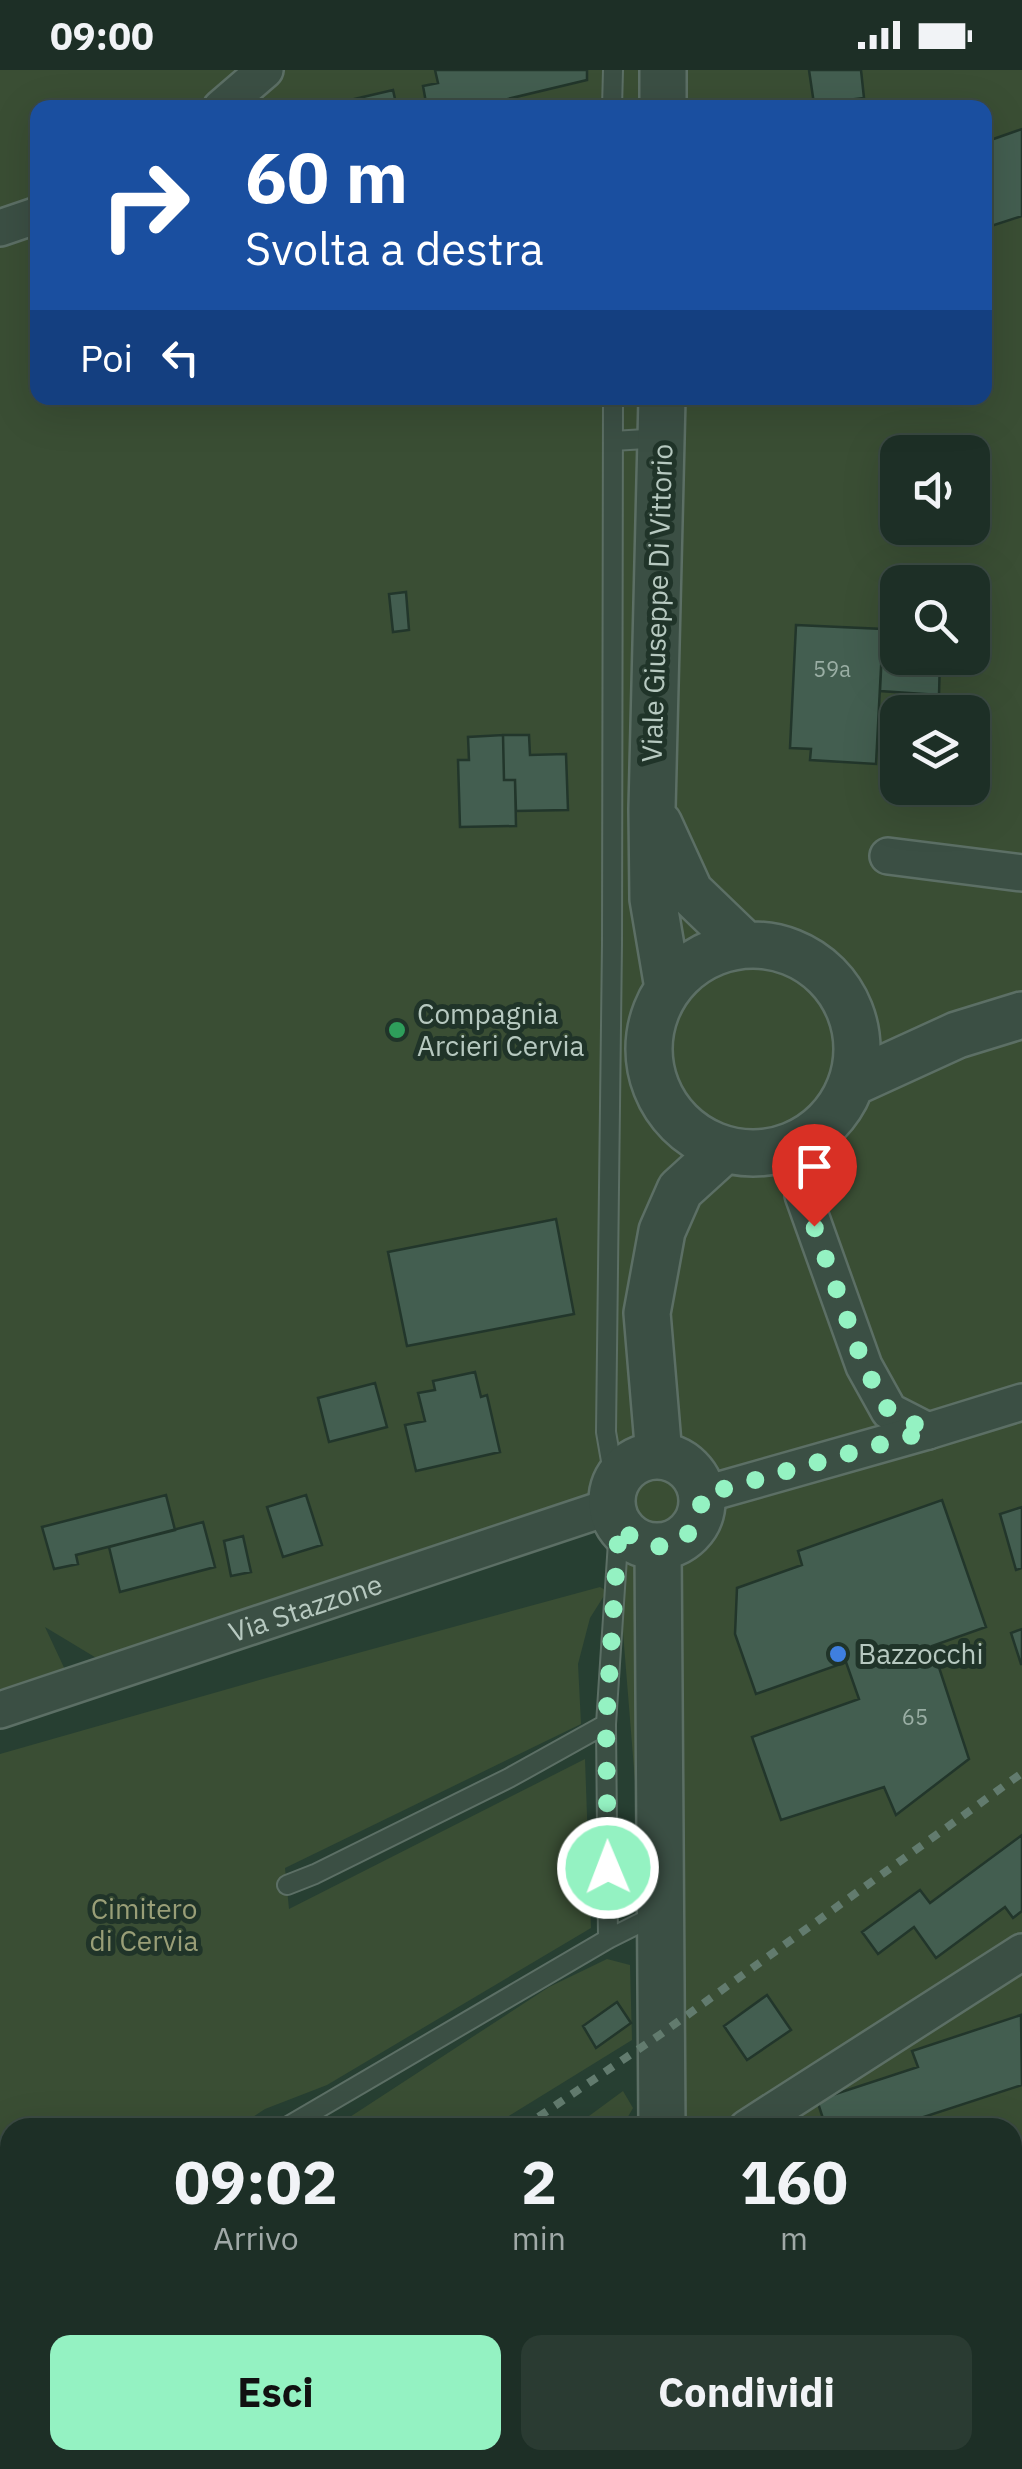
<!DOCTYPE html>
<html lang="it">
<head>
<meta charset="utf-8">
<style>
	:root { --surface:#1d2f26; --page:#2a3b32; --text:#f1f3f6; --muted:#a0a9a7; --line:#3b4a43; --accent:#94f2c2 }
	body { margin:0; font-family:"IBM Plex Sans",sans-serif; background:var(--page); color:var(--text); height:100vh; display:flex; flex-direction:column; font-size:38px; white-space:nowrap }
	* { box-sizing:border-box; margin:0 }
	p { font-size:32px; color:var(--muted) }
	.icon { flex:none; width:55px; height:55px; fill:none; stroke:currentColor; stroke-width:2; stroke-linecap:round; stroke-linejoin:round }
	.map { position:relative; flex:1; overflow:hidden }
	.drawer { position:absolute; left:0px; top:2048px; width:1022px; height:352px; display:flex; flex-direction:column; background:var(--surface); border-radius:30px 30px 0 0; box-shadow:0 10px 40px #0002,0 0 0 2px var(--line) }
	.drawer>* { flex:none }
	.guide { position:absolute; left:30px; top:30px; width:962px; height:305px; border-radius:20px; box-shadow:0 10px 40px #0002,0 0 0 2px var(--line); background:#1a4fa0; color:#fff; overflow:hidden }
	.tools { position:absolute; left:880px; top:365px; display:grid; gap:20px }
	.tools a { display:grid; place-items:center; width:110px; height:110px; border-radius:20px; background:var(--surface); box-shadow:0 10px 40px #0002,0 0 0 2px var(--line); font-size:50px }
	.pin { position:absolute; display:grid; place-items:center; width:85px; height:85px; color:#fff; margin:-102px -42px; border-radius:50% 50% 50% 0; rotate:-45deg; box-shadow:0 0 10px #0007 }
	.pin .icon { rotate:45deg }
	.me { position:absolute; width:110px; margin:-55px; rotate:359deg; stroke-linejoin:round; filter:drop-shadow(0 0 8px #0008) }
	.turn { display:flex; align-items:center; gap:35px; height:210px; padding:0 50px; font-size:45px }
	.turn .icon { width:130px; height:130px; stroke-width:2.5 }
	.turn b { display:block; font-size:70px; line-height:85px }
	.then { display:flex; align-items:center; height:95px; padding:0 50px; background:#0003; gap:20px; font-size:38px }
	.eta { display:flex; justify-content:space-evenly; align-items:center; height:170px; text-align:center }
	.eta b { font-size:60px; font-weight:800; line-height:70px }
	.primary-button { display:flex; gap:20px; margin-top:auto; padding:20px 50px }
	.primary-button a { flex:1; height:115px; border-radius:20px; background:var(--accent); color:#111; font-size:40px; font-weight:800; line-height:115px; text-align:center }
	.primary-button a+a { background:var(--page); color:var(--text) }
	.status { display:flex; justify-content:space-between; align-items:center; height:70px; padding:0 50px; background:var(--surface); direction:ltr }
	.status svg { height:28px; fill:currentColor }
	.map>svg:first-child { display:block }
</style>
</head>
<body>
<div class="status"><b>09:00</b><svg viewBox="0 0 49 12"><path d="M0 12V9h3v3zM5 12V6h3v6zM10 12V3h3v9zM15 12V0h3v12zM26 1h20v11H26zM47 4h2v5h-2z"/></svg></div>
<div class="map">
<svg width="1022" height="2399" viewBox="0 0 1022 2399">
	<rect width="100%" height="100%" fill="#273f32"/>
	<!-- green -->
	<path fill="#3a4e34" fill-rule="evenodd" d="M0 0H1022V2399H599L601 2390H1012V2058L661 2057 662 2048 612 1425 118 1601 45 1557 67 1604 0 1619ZM38 38H985V328H38ZM898 382H972V458H898ZM898 512H972V588H898ZM898 642H972V718H898Z
		M600 1517 607 1521 590 1548 578 1594 581 1654 285 1798 289 1839 585 1689 591 1858 327 2015 265 2039 238 2057 10 2058V2194L0 2201V1684L270 1607Z
		M607 1889 630 1895 632 1970 491 2057 333 2058 549 1917Z
		M623 2021 633 2038 622 2057H574Z
		M10 2244V2378L0 2385V2249Z
		M99 2390H537L536 2399H87Z"/>
	<!-- building -->
	<path fill="#435e50" stroke="#22362b" stroke-width="2.5" d="M435 0H587V10L470 38H427L423 16 438 13Z
		M809 0H861L864 28 814 34Z
		M393 20 397 38H348L346 31Z
		M1022 59V146L985 158V72Z
		M406 522 409 560 393 562 389 524Z
		M796 555 883 559 876 694 810 690 811 679 790 678Z
		M883 559 898 560V588H940L939 625 880 621Z
		M503 665H529L530 685 566 684 568 740 516 741 515 710H504Z
		M503 665 504 710H515L516 756 460 757 458 690H469L468 667Z
		M556 1149 574 1244 407 1276 388 1182Z
		M475 1302 481 1327 487 1325 500 1382 416 1401 405 1355 425 1351 418 1323 435 1320 433 1311Z
		M375 1313 387 1357 329 1372 318 1328Z
		M166 1425 175 1460 76 1485 78 1494 54 1499 42 1457Z
		M306 1425 322 1475 283 1487 267 1437Z
		M942 1430 986 1557 932 1576 969 1689 896 1745 884 1717 781 1750 752 1667 859 1629 846 1592 756 1624 735 1564 737 1518 802 1495 798 1481Z
		M1022 1437V1498L1016 1500 1000 1444Z
		M203 1452 215 1497 120 1522 109 1477Z
		M243 1466 251 1502 231 1506 224 1471Z
		M1022 1559V1594H1021L1011 1563Z
		M1022 1765V1841L1013 1848 1005 1837 936 1888 914 1857 878 1884 862 1862 920 1820 930 1833Z
		M767 1925 791 1960 747 1990 724 1956Z
		M617 1932 631 1953 596 1978 583 1956Z
		M1021 1945 1022 2015 890 2058H826L817 2030 918 1997 912 1981Z
		M1022 2278V2371L1012 2374V2281Z
		M706 2390H748L745 2399H703Z"/>
	<g fill="none" stroke-linecap="round" stroke-linejoin="round">
		<!-- service casing -->
		<g stroke="#5c6f65" stroke-width="22">
			<path id="service" d="M612 38 613 0
				M613 328 612 874 606 1362 615 1414
				M613 371 662 368
				M287 1815 315 1804 509 1708 606 1654
				M608 1869 606 1654 619 1457
				M285 2058 608 1869 656 1845
				M0 2225 10 2220"/>
		</g>
		<!-- minor casing -->
		<g stroke="#5c6f65" stroke-width="40">
			<g id="minor">
				<path d="M221 38 265 0"/>
				<path d="M0 158 38 145"/>
				<path d="M888 786 1022 803"/>
				<path d="M812 1066 803 1089V1125L864 1296 889 1341 928 1361"/>
				<path d="M702 1425 928 1361 1022 1332"/>
				<path id="s1" d="M0 1640 612 1436"/>
				<path d="M747 2058 1022 1882"/>
			</g>
		</g>
		<!-- tertiary casing -->
		<g stroke="#5c6f65" stroke-width="50">
			<path id="tertiary" d="M663 38V0
				M662 328 652 739 653 829 668 918
				M659 754 690 822 745 875
				M649 979a104 104 0 1 1 208 0a104 104 0 1 1-208 0Z
				M852 1013 957 965 1022 945
				M659 1386 647 1243 662 1161 680 1120 724 1080
				M612 1431a45 45 0 1 1 90 0a45 45 0 1 1-90 0Z
				M658 1477 662 2058
				M608 2399 610 2390"/>
		</g>
		<!-- service -->
		<use href="#service" stroke="#3b4f44" stroke-width="18"/>
		<!-- minor -->
		<use href="#minor" stroke="#3b4f44" stroke-width="35"/>
		<!-- tertiary -->
		<use href="#tertiary" stroke="#3b4f44" stroke-width="45"/>
		<!-- rail -->
		<path stroke="#627b6e" stroke-width="8" stroke-dasharray="10 10" stroke-linecap="butt" d="M522 2058 661 1964 1022 1703
			M15 2399 29 2390"/>
	</g>
	<g fill="none" stroke-linecap="round" stroke-linejoin="round">
		<!-- route -->
		<path stroke="#94f2c2" stroke-width="18" stroke-dasharray="0 32.4" d="M608 1798 606 1654 619 1456C655 1494 700 1476 702 1425L928 1361 889 1341 864 1296 814 1156"/>
	</g>
	<!-- markers -->
	<circle fill="#2e9e5b" stroke="#203429" stroke-width="4" cx="397" cy="960" r="10"/>
	<circle fill="#3f7fe0" stroke="#203429" stroke-width="4" cx="838" cy="1584" r="10"/>
	<g text-anchor="middle" stroke-width="10" stroke-linejoin="round" paint-order="stroke">
		<!-- number labels -->
		<g font-size="22" fill="#9aaea4">
			<text x="832" y="607">59a</text>
			<text x="915" y="1655">65</text>
		</g>
		<!-- street labels -->
		<g font-size="28" fill="#b7c9c0" stroke="#203429">
			<text transform="translate(657 533) rotate(-88)" y="10">Viale Giuseppe Di Vittorio</text>
			<text dy="10" stroke="none"><textPath href="#s1" startOffset="322">Via Stazzone</textPath></text>
		</g>
		<!-- poi labels -->
		<g font-size="28" fill="#b7c9c0" stroke="#203429" text-anchor="start">
			<text x="417" y="954">Compagnia<tspan x="417" dy="32">Arcieri Cervia</tspan></text>
			<text x="858" y="1594">Bazzocchi</text>
		</g>
		<!-- park labels -->
		<g font-size="28" fill="#999e77" stroke="#203429">
			<text x="144" y="1849">Cimitero<tspan x="144" dy="32">di Cervia</tspan></text>
		</g>
	</g>
</svg>
<div class="tools">
<a><svg class="icon" aria-label="sound" viewBox="0 0 24 24"><path d="M4 9h4l5-4v14l-5-4H4zM17 9q2 3 0 6"/></svg></a>
<a><svg class="icon" aria-label="search" viewBox="0 0 24 24"><circle cx="10" cy="10" r="6"/><path d="M15 15l6 6"/></svg></a>
<a><svg class="icon" aria-label="layers" viewBox="0 0 24 24"><path d="M12 4l9 5-9 5-9-5zM3 14l9 5 9-5"/></svg></a>
</div>
<div class="pin" style="left:814px;top:1156px;background:#d93025"><svg class="icon" aria-label="arrive" viewBox="0 0 24 24"><path d="M6 21V4h12l-3 4 3 4H6"/></svg></div>
<svg class="me" style="left:608px;top:1798px" viewBox="-20 -20 40 40"><circle r="17" fill="#94f2c2" stroke="#fff" stroke-width="3"/><path d="M0-11L8 9 0 5-8 9z" fill="#fff"/></svg>
<div class="guide">
<div class="turn"><svg class="icon" aria-label="right" viewBox="0 0 24 24"><path d="M7 20v-9h11M14 6l5 5-5 5"/></svg><div><b>60 m</b>Svolta a destra</div></div>
<div class="then">Poi<svg class="icon" aria-label="left" viewBox="0 0 24 24"><path d="M17 20v-9H6M10 6l-5 5 5 5"/></svg></div>
</div>
<section class="drawer">
<div class="eta">
<div><b>09:02</b><p>Arrivo</p></div>
<div><b>2</b><p>min</p></div>
<div><b>160</b><p>m</p></div>
</div>
<div class="primary-button"><a>Esci</a><a>Condividi</a></div>
</section>
</div>
</body>
</html>
